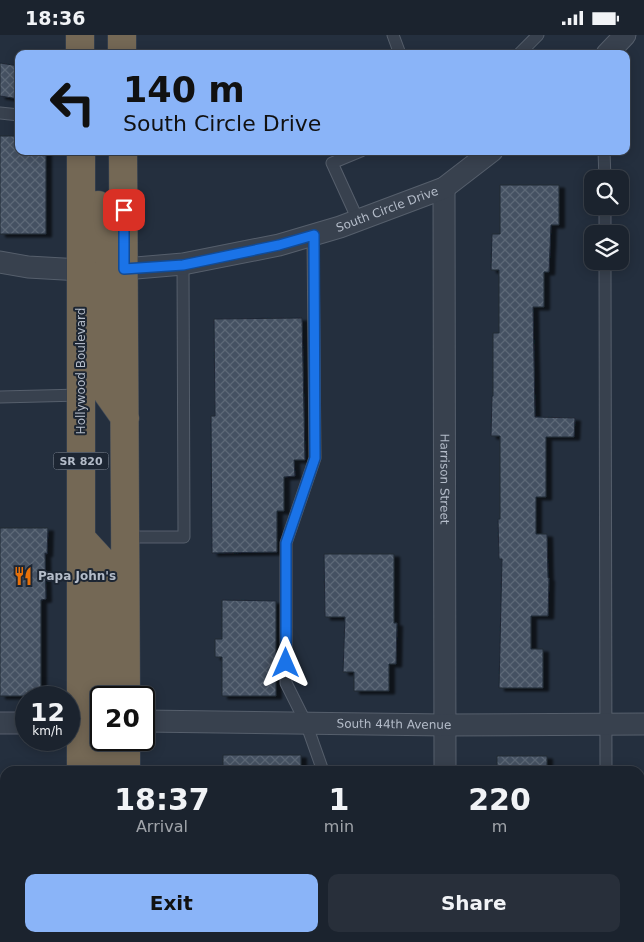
<!DOCTYPE html>
<html lang="en">
<head>
<meta charset="utf-8">
<style>
	:root { --surface:#1b232e; --page:#282f3a; --text:#f1f3f6; --muted:#a0a4aa; --line:#39404a; --accent:#8ab4f8 }
	body { margin:0; font-family:"DejaVu Sans",sans-serif; background:var(--page); color:var(--text); height:100vh; display:flex; flex-direction:column; font-size:19px; white-space:nowrap }
	* { box-sizing:border-box; margin:0 }
	p { font-size:16px; color:var(--muted) }
	.icon { flex:none; width:28px; height:28px; fill:none; stroke:currentColor; stroke-width:2; stroke-linecap:round; stroke-linejoin:round }
	.map { position:relative; flex:1; overflow:hidden }
	.sheet { position:absolute; left:0px; top:731px; width:645px; height:176px; display:flex; flex-direction:column; background:var(--surface); border-radius:15px 15px 0 0; box-shadow:0 2px 12px #0003,0 0 0 1px var(--line) }
	.sheet>* { flex:none }
	.hud { position:absolute; left:15px; top:15px; width:615px; height:105px; border-radius:10px; box-shadow:0 2px 12px #0003,0 0 0 1px var(--line); background:#8ab4f8; color:#111; overflow:hidden }
	.tools { position:absolute; left:584px; top:135px; display:grid; gap:10px }
	.tools a { display:grid; place-items:center; width:45px; height:45px; border-radius:10px; background:var(--surface); box-shadow:0 2px 12px #0003,0 0 0 1px var(--line); font-size:25px }
	.speed { position:absolute; left:15px; top:651px; display:flex; gap:10px; font-size:25px; font-weight:700; text-align:center }
	.speed>* { display:grid; place-content:center; width:65px; height:65px; border-radius:50%; background:var(--surface); box-shadow:0 2px 12px #0003,0 0 0 1px var(--line); line-height:1 }
	.speed small { font-size:12px; font-weight:400 }
	.speed .limit { border:2px solid #111; border-radius:8px; background:#fff; color:#111 }
	.pin { position:absolute; display:grid; place-items:center; width:42px; height:42px; color:#fff; margin:-21px; border-radius:10px; box-shadow:0 2px 8px #0006 }
	.me { position:absolute; width:55px; margin:-28px; rotate:0deg; stroke-linejoin:round; filter:drop-shadow(0 0 4px #0008) }
	.turn { display:flex; align-items:center; gap:18px; height:105px; padding:0 25px; font-size:22px }
	.turn .icon { width:65px; height:65px; stroke-width:2.5 }
	.turn b { display:block; font-size:35px; line-height:42px }
	.eta { display:flex; justify-content:space-evenly; align-items:center; height:85px; text-align:center }
	.eta b { font-size:30px; font-weight:700; line-height:35px }
	.cta { display:flex; gap:10px; margin-top:auto; padding:10px 25px }
	.cta a { flex:1; height:58px; border-radius:10px; background:var(--accent); color:#111; font-size:20px; font-weight:700; line-height:58px; text-align:center }
	.cta a+a { background:var(--page); color:var(--text) }
	.status { display:flex; justify-content:space-between; align-items:center; height:35px; padding:0 25px; background:var(--surface); direction:ltr }
	.status svg { height:14px; fill:currentColor }
	.map>svg:first-child { display:block }
</style>
</head>
<body>
<div class="status"><b>18:36</b><svg viewBox="0 0 49 12"><path d="M0 12V9h3v3zM5 12V6h3v6zM10 12V3h3v9zM15 12V0h3v12zM26 1h20v11H26zM47 4h2v5h-2z"/></svg></div>
<div class="map">
<svg width="644" height="907" viewBox="0 0 644 907">
	<defs>
		<pattern id="building-cross-hatch" width="8" height="8" patternUnits="userSpaceOnUse" patternTransform="scale(1.25)"><rect width="8" height="8" fill="#455162"/><path d="M0 0l8 8M0 8l8-8" fill="none" stroke="#5d6877"/></pattern>
		<filter id="shadow"><feDropShadow dx="5.5" dy="3" stdDeviation="1" flood-color="#0009"/></filter>
	</defs>
	<rect width="100%" height="100%" fill="#242f3e"/>
	<!-- building -->
	<path fill="url(#building-cross-hatch)" stroke="#1f2835" filter="url(#shadow)" d="M0 28 19 31V64L0 61Z
		M0 101H19V116H46V199H0Z
		M500 150H559V190H551L549 237H544V272H533L535 382 575 383 574 402H546V462H536V499H547L548 543H549L548 581H531V614H543V653H499L502 524H499L498 484H500V401H491L492 361H493V298H499V235H491L492 199H500Z
		M302 283 305 425H294L295 441 284 442V476H277V517L212 518 211 381H215L214 284Z
		M0 493H48L47 519 45 518 46 564 41 565V661H0Z
		M324 519H394V588H397L396 629H389V656H354V637H343L345 582H325Z
		M222 565 276 566V661H222V622H215V604H222Z
		M223 720H301V736H223Z
		M497 721H547V736H497Z"/>
	<g fill="none" stroke-linecap="round" stroke-linejoin="round">
		<!-- lane casing -->
		<g stroke="#565f6c" stroke-width="13">
			<path id="lane" d="M393 0 400 19
				M519 19 538 0
				M0 78 19 80
				M604 116 605 144
				M605 171V199
				M358 185 332 128 361 116
				M313 200 315 423 286 508V648L306 688 323 736
				M605 226 606 736
				M0 362 81 360
				M125 502H184L183 229
				M606 902V907
				M323 907V902"/>
		</g>
		<!-- street casing -->
		<g stroke="#565f6c" stroke-width="23">
			<g id="street">
				<path d="M607 19 625 0"/>
				<path id="s1" d="M444 153 445 736"/>
				<path d="M0 227 28 232 81 235"/>
				<path id="s2" d="M124 234 183 229 279 210 340 192 444 153 492 116"/>
				<path id="s3" d="M144 686 445 690 644 689"/>
				<path d="M0 688H26"/>
				<path d="M446 902V907"/>
			</g>
		</g>
		<!-- highway casing -->
		<g stroke="#434c59" stroke-width="29">
			<path id="highway" d="M80 0V19
				M122 0V19
				M123 116 126 662
				M98 170V203L107 220 118 233 124 234
				M81 235 96 245 101 261 103 352 125 383
				M81 503 103 527 102 651 106 662
				M102 705 106 714V736
				M126 705V736
				M81 736V116
				M81 902V907
				M124 902 126 907"/>
		</g>
		<!-- lane -->
		<use href="#lane" stroke="#38414e" stroke-width="11"/>
		<!-- street -->
		<use href="#street" stroke="#38414e" stroke-width="21"/>
		<!-- highway -->
		<use href="#highway" stroke="#746855" stroke-width="28"/>
	</g>
	<g fill="none" stroke-linecap="round" stroke-linejoin="round">
		<!-- route casing -->
		<g stroke="#114b97" stroke-width="12">
			<path id="route" d="M124 175V234L183 230 279 210 314 200 315 423 286 508V628"/>
		</g>
		<!-- route -->
		<use href="#route" stroke="#1a73e8" stroke-width="9"/>
	</g>
	<!-- icons -->
	<defs>
		<g id="restaurant-bare" transform="scale(1.5)"><path d="M-5-6h1v4h1v-4h1v4h1v-4h1v5L-1.5 .5V6h-2V.5L-5-1ZM5-6V6H3V1.5H1.5Q1.5-4 5-6Z" fill="#e8710a" stroke="#1d2633" stroke-width="2.5" paint-order="stroke"/></g>
	</defs>
	<g fill-rule="evenodd">
		<use href="#restaurant-bare" x="23" y="541"/>
	</g>
	<g text-anchor="middle" stroke-width="4" stroke-linejoin="round" paint-order="stroke">
		<!-- shield labels -->
		<rect fill="#1d2633" stroke="#878f9c" stroke-width="1" x="53.5" y="417.5" width="55" height="17" rx="4"/>
		<g font-size="11" font-weight="bold" fill="#b4bcc9">
			<text x="81" y="430">SR 820</text>
		</g>
		<!-- street labels -->
		<g font-size="12" fill="#b4bcc9" stroke="#1d2633">
			<text dy="4" stroke="none"><textPath href="#s2" startOffset="271">South Circle Drive</textPath></text>
			<text transform="translate(81 336) rotate(-90)" y="4">Hollywood Boulevard</text>
			<text dy="4" stroke="none"><textPath href="#s1" startOffset="291">Harrison Street</textPath></text>
			<text dy="4" stroke="none"><textPath href="#s3" startOffset="250">South 44th Avenue</textPath></text>
		</g>
		<!-- poi labels -->
		<g font-size="12" font-weight="bold" fill="#b4bcc9" stroke="#1d2633" text-anchor="start">
			<text x="38" y="545">Papa John's</text>
		</g>
	</g>
</svg>
<div class="tools">
<a><svg class="icon" aria-label="search" viewBox="0 0 24 24"><circle cx="10" cy="10" r="6"/><path d="M15 15l6 6"/></svg></a>
<a><svg class="icon" aria-label="layers" viewBox="0 0 24 24"><path d="M12 4l9 5-9 5-9-5zM3 14l9 5 9-5"/></svg></a>
</div>
<div class="speed"><div>12<small>km/h</small></div><div class="limit">20</div></div>
<div class="pin" style="left:124px;top:175px;background:#d93025"><svg class="icon" aria-label="arrive" viewBox="0 0 24 24"><path d="M6 21V4h12l-3 4 3 4H6"/></svg></div>
<svg class="me" style="left:286px;top:628px" viewBox="-20 -20 40 40"><path d="M0-17L14 15 0 8-14 15z" fill="#1a73e8" stroke="#fff" stroke-width="4"/></svg>
<div class="hud">
<div class="turn"><svg class="icon" aria-label="left" viewBox="0 0 24 24"><path d="M17 20v-9H6M10 6l-5 5 5 5"/></svg><div><b>140 m</b>South Circle Drive</div></div>
</div>
<section class="sheet">
<div class="eta">
<div><b>18:37</b><p>Arrival</p></div>
<div><b>1</b><p>min</p></div>
<div><b>220</b><p>m</p></div>
</div>
<div class="cta"><a>Exit</a><a>Share</a></div>
</section>
</div>
</body>
</html>
